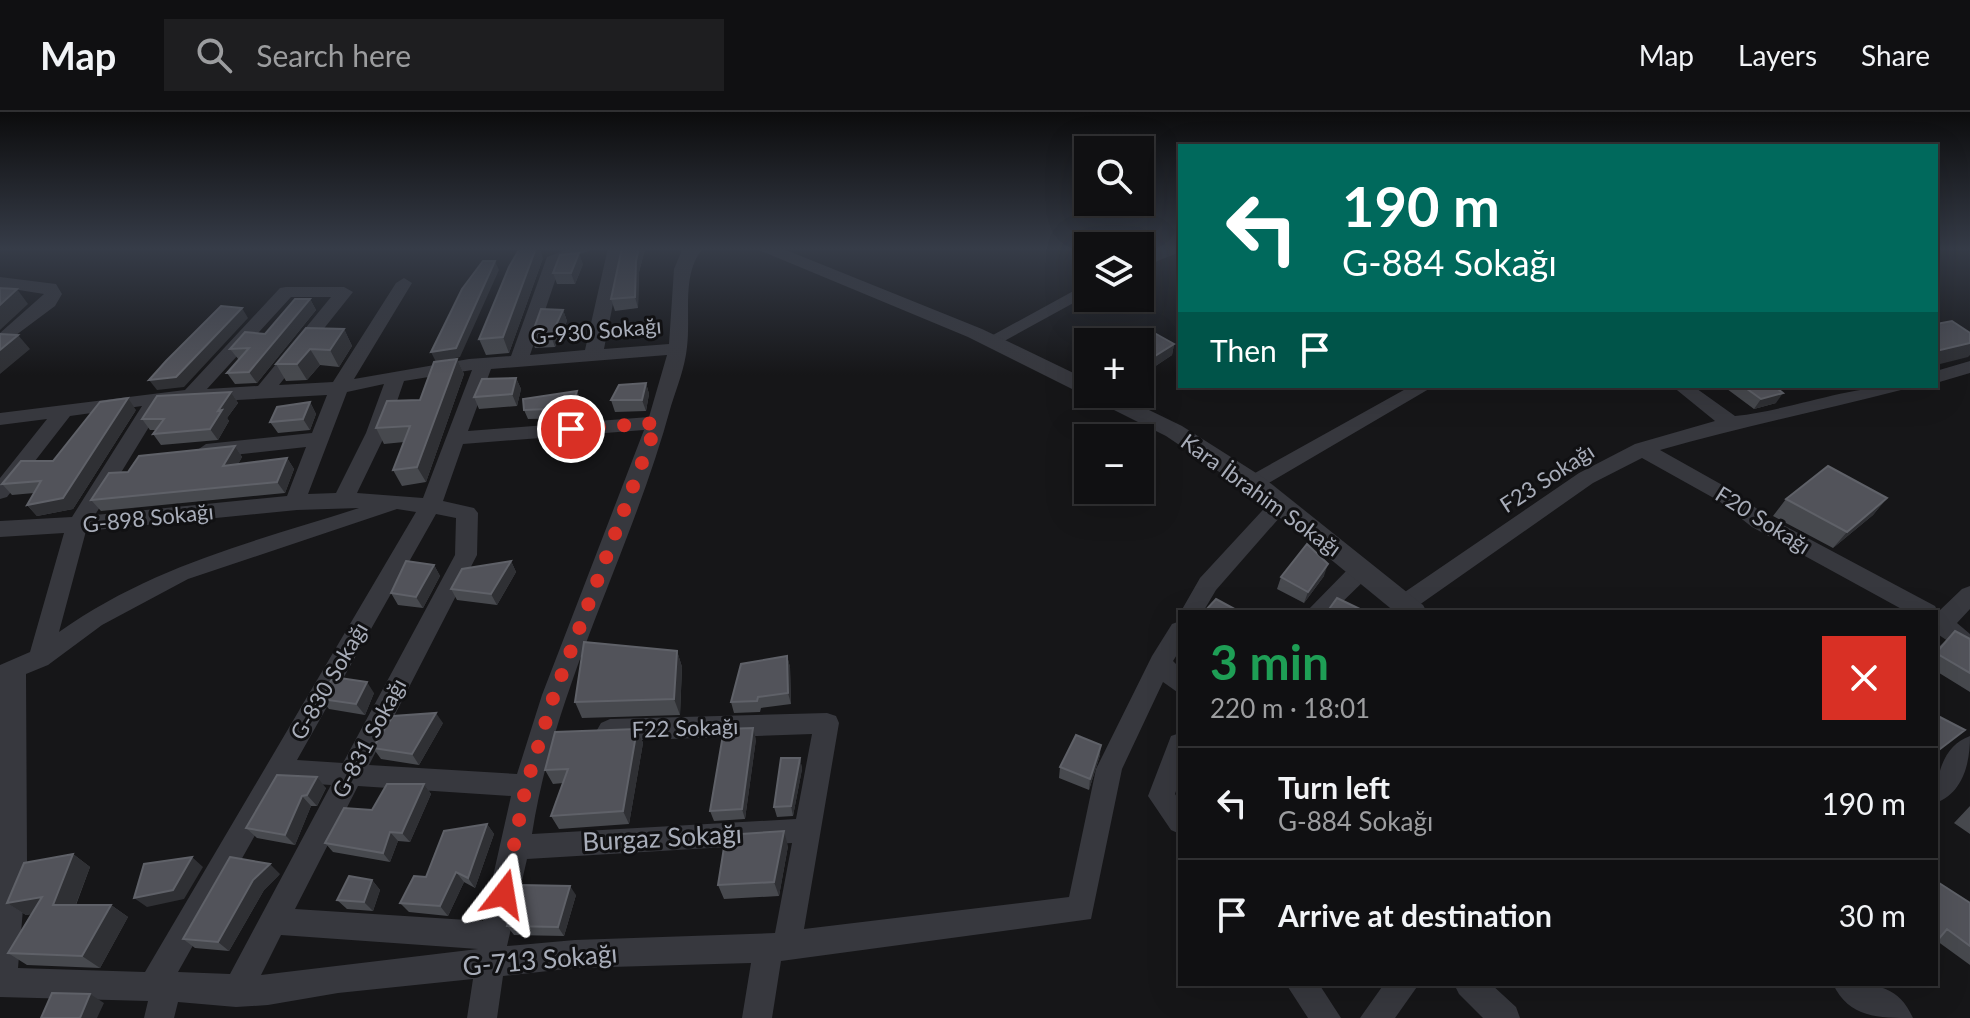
<!DOCTYPE html>
<html lang="en">
<head>
<meta charset="utf-8">
<style>
	:root { --surface:#101012; --page:#1e1e20; --text:#f1f3f6; --muted:#9c9d9f; --line:#303032 }
	body { margin:0; font-family:Lato,sans-serif; background:var(--page); color:var(--text); height:100vh; display:flex; flex-direction:column; font-size:30px; white-space:nowrap }
	* { box-sizing:border-box; margin:0 }
	p { font-size:26px; color:var(--muted) }
	.icon { flex:none; width:44px; height:44px; fill:none; stroke:currentColor; stroke-width:2; stroke-linecap:round; stroke-linejoin:round }
	.map { position:relative; flex:1; overflow:hidden }
	.drawer { position:absolute; left:1178px; top:498px; width:760px; height:376px; display:flex; flex-direction:column; background:var(--surface); border-radius:0px; box-shadow:0 8px 32px #0002,0 0 0 2px var(--line) }
	.drawer>* { flex:none }
	.guide { position:absolute; left:1178px; top:32px; width:760px; height:244px; border-radius:0px; box-shadow:0 8px 32px #0002,0 0 0 2px var(--line); background:#00695c; color:#fff; overflow:hidden }
	.controls { position:absolute; left:1074px; top:24px; display:grid; gap:16px }
	.controls a { display:grid; place-items:center; width:80px; height:80px; border-radius:0px; background:var(--surface); box-shadow:0 8px 32px #0002,0 0 0 2px var(--line); font-size:40px }
	.pin { position:absolute; display:grid; place-items:center; width:68px; height:68px; color:#fff; margin:-34px; border:4px solid #fff; border-radius:50%; box-shadow:0 2px 8px #0007 }
	.me { position:absolute; width:88px; margin:-44px; rotate:14deg; stroke-linejoin:round; filter:drop-shadow(0 0 6px #0008) }
	.turn { display:flex; align-items:center; gap:28px; height:168px; padding:0 32px; font-size:36px }
	.turn .icon { width:104px; height:104px; stroke-width:2.5 }
	.turn b { display:block; font-size:56px; line-height:68px }
	.then { display:flex; align-items:center; height:76px; padding:0 32px; background:#0003; gap:16px; font-size:30px }
	.round { display:grid; place-items:center; flex:none; width:84px; height:84px; border-radius:0px; background:var(--page) }
	.head { display:flex; align-items:center; justify-content:space-between; height:136px; padding:0 32px }
	h1 { font-size:48px; font-weight:700; line-height:60px; color:#1e9e55 }
	ul { padding:0; list-style:none }
	li { display:flex; align-items:center; gap:24px; height:112px; padding:0 32px; border-top:2px solid var(--line) }
	li div { flex:1 }
	li b { display:block; font-size:30px }
	li em { font-style:normal }
	header { display:flex; align-items:center; gap:48px; box-sizing:border-box; height:112px; padding:0 40px; background:var(--surface); border-bottom:2px solid var(--line) }
	header strong { font-size:38px }
	nav { display:flex; gap:44px; margin-inline-start:auto; font-size:28px }
	.search { width:560px; height:72px; background:var(--page); display:flex; align-items:center; gap:20px; box-sizing:border-box; padding:0 28px; border-radius:0px; color:var(--muted); font-size:30px }
	.map>svg:first-child { display:block }
</style>
</head>
<body>
<header>
<strong>Map</strong>
<div class="search"><svg class="icon" aria-label="search" viewBox="0 0 24 24"><circle cx="10" cy="10" r="6"/><path d="M15 15l6 6"/></svg>Search here</div>
<nav><a>Map</a><a>Layers</a><a>Share</a></nav>
</header>
<div class="map">
<svg width="1970" height="906" viewBox="0 0 1970 906">
	<rect width="100%" height="100%" fill="#161618"/>
	<g fill="none" stroke-linecap="round" stroke-linejoin="round">
		<!-- minor -->
		<path fill="#37383e" fill-rule="evenodd" d="M571 136H598L562 148 530 243 585 238 608 136H624L604 237 669 232 674 157 682 138 703 136C681 162 691 202 687 235 685 255 677 275 671 294 632 439 555 572 532 722L796 707 812 622 610 629 601 625 597 618 601 611 610 607 827 601 836 604 839 611 804 817 1069 785 1096 657 1152 544 1172 512 1180 509V538L1173 549 1180 556V582L1163 570 1122 657 1091 807 781 849 772 906H742L751 851 575 856 503 864 497 906H467L473 867 338 881 268 893 236 895 178 890 174 906H144L148 889 0 885V553L30 540 64 421 0 425V409L72 405 142 294 70 304 7 385 0 387V366L47 307 0 313V301L185 278 280 176 286 175H344L353 180 279 273 333 270 396 171 404 166 412 171 354 267 469 247 511 244 547 145ZM291 185H331L258 274 207 277ZM667 243 649 305 468 319 491 257ZM472 258 423 386 357 381 386 321 404 269ZM384 272 366 321 336 381 308 382 347 280ZM327 283 312 321 206 332 196 339 206 346 306 335 287 384 95 403 163 292ZM644 318 542 583 517 662 369 653 477 443 478 401 474 396 443 389 463 332ZM359 396C253 430 152 454 59 520L86 419 297 398ZM397 397 416 400 145 860 18 856 27 750 26 562 48 553 102 513 188 467ZM436 402 456 406 455 443 343 651 297 648ZM285 670 331 673 230 862 178 860ZM358 674 511 684 483 809 295 797ZM792 731 775 821 575 828 507 834 527 747ZM281 823 478 837 261 863Z
			M1161 136H1180V140L1140 156V145Z
			M0 165 56 172 62 182 55 194 0 235V221L44 182 0 175Z
			M1088 171V183L997 233 991 234 982 229Z
			M1970 249V261L1936 271V259Z
			M1411 274H1434L1260 376 1253 378 1243 371 1246 366Z
			M1672 274H1693L1735 304C1792 298 1846 274 1903 274L1901 278C1820 299 1739 315 1660 338L1733 379 1768 405 1935 494 1938 500 1962 477 1970 474V497L1957 511 1970 522V544L1936 521V500H1907L1752 415 1719 389 1642 346 1593 371 1412 498H1396L1393 492 1396 486 1579 361 1635 332 1715 309Z
			M1280 385 1290 392 1287 397 1216 478 1203 500 1180 501 1200 466 1273 387Z
			M1362 449 1373 457 1370 463 1332 500H1306L1354 451Z
			M1180 621V667L1175 682 1180 689V722L1171 718 1148 684 1171 624Z
			M1970 624C1970 650 1964 680 1936 691 1936 665 1942 634 1970 624Z
			M1286 872H1319L1341 906H1308Z
			M1384 872H1419L1395 906H1360Z
			M1454 872H1491L1516 895 1520 906H1483L1459 882Z"/>
		<!-- tertiary -->
		<path fill="#37383e" fill-rule="evenodd" d="M754 136H781L982 217 1088 268V282H1116L1182 314 1264 366 1423 493 1427 500H1395L1246 378 1166 324 968 225Z
			M1833 872C1868 872 1897 869 1913 906 1879 906 1849 906 1833 872Z"/>
	</g>
	<!-- wall -->
	<path fill="#47494e" d="M645 137 639 160 638 196 615 199 611 187Z
		M543 146 509 241 486 243 479 227Z
		M583 152 575 172H557L553 161Z
		M1078 181 1117 186 1089 200 1077 192Z
		M310 187 316 198 257 271 235 272 227 261 239 248 230 237 265 222Z
		M563 198 567 209 555 235 535 236 531 225Z
		M344 217 352 234 339 255 320 253 307 268 286 269 276 252Z
		M1140 230 1174 232 1172 243 1148 259 1140 254Z
		M457 247 464 262 426 370 402 374 393 358 404 330 384 332 376 316 420 288Z
		M516 266 521 277 517 294 479 297 474 285Z
		M646 271 649 282 646 299 615 300 611 288Z
		M1723 274H1774L1776 291 1754 297Z
		M231 280 238 291 227 306 229 309 218 328 161 333 153 322 156 318H150L142 307Z
		M581 289 574 306 528 307 524 298Z
		M310 290 316 302 310 318 278 321 270 310Z
		M136 298 73 397 37 404 27 393 34 381 12 383 2 372 53 349Z
		M235 334 242 345 238 352 287 346 294 357 285 381 101 399 91 388 128 360Z
		M1887 386 1873 403 1833 436 1773 404 1786 387Z
		M511 449 516 460 497 493 457 488 451 477Z
		M434 453 440 464 423 496 398 493 391 481Z
		M1324 464 1304 491 1277 477 1281 465Z
		M1955 519 1970 527V580L1936 559V538Z
		M677 539 682 555 680 603 582 606 575 590Z
		M787 544 790 555 791 592 761 596 760 600 734 601 731 590Z
		M374 581 365 603 329 597 321 587Z
		M443 611 419 653 381 647 373 636Z
		M637 617 643 631 629 712 559 717 551 704 563 671 553 672 545 658Z
		M756 627 745 707 714 709 710 699Z
		M1100 643 1089 678 1059 666 1060 655Z
		M800 646 802 657 793 704 777 705 774 695Z
		M277 663 326 676 317 694H311L295 733 257 726 246 716Z
		M424 672 431 682 410 730 398 729 390 750 333 740 325 731 372 698Z
		M1970 694V722L1954 711Z
		M487 712 494 722 475 776 464 770 448 804 409 800 400 791 426 765Z
		M788 734 779 784 724 787 718 773Z
		M73 742 90 755 76 793H111L128 805 100 856 27 853 8 841 31 802 26 803 7 791Z
		M280 762 264 778 229 839 195 836 183 827Z
		M372 768 380 778 373 799 347 797 337 788Z
		M1936 769 1970 791V853L1937 829 1936 830Z
		M576 783 564 824 514 823 507 814Z"/>
	<!-- shaded-wall -->
	<path fill="#2f3034" d="M536 136H540L543 146 509 241 503 225Z
		M639 136H645V137L639 160 638 196 635 185 636 149Z
		M579 141 583 152 575 172 571 161Z
		M495 149 499 158 460 245 436 250 431 240Z
		M17 177 28 192 0 218V193Z
		M1096 186H1117L1089 200 1090 189Z
		M310 187 316 198 257 271 249 260Z
		M242 196 248 206 184 275 157 278 149 268Z
		M563 198 567 209 555 235 551 224Z
		M344 217 352 234 339 255 330 238Z
		M18 223 30 237 0 262V238Z
		M1970 231V243L1968 245 1936 253V239Z
		M1174 232 1172 243 1148 259 1150 247Z
		M310 237 320 253 307 268 297 252Z
		M457 247 464 262 426 370 417 355Z
		M516 266 521 277 517 294 512 282Z
		M646 271 649 282 646 299 642 288Z
		M577 279 581 289 574 306 571 296Z
		M231 280 238 291 227 306 229 309 218 328 210 317 218 299Z
		M1783 281 1776 291 1754 297 1761 287Z
		M128 286 136 298 73 397 37 404 27 393Z
		M310 290 316 302 310 318 303 307Z
		M235 334 242 345 231 365 223 354Z
		M287 346 294 357 285 381 277 370Z
		M1887 386 1873 403 1833 436 1847 420Z
		M511 449 516 460 497 493 491 482Z
		M1328 452 1324 464 1304 491 1308 480Z
		M434 453 440 464 423 496 416 485Z
		M677 539 682 555 680 603 674 587Z
		M787 544 790 555 791 592 788 581Z
		M367 570 374 581 365 603 356 592Z
		M436 601 443 611 419 653 412 642Z
		M753 616 756 627 745 707 742 697Z
		M637 617 643 631 629 712 623 699Z
		M1101 633 1100 643 1089 678 1090 667Z
		M800 646 802 657 793 704 791 694Z
		M317 665 326 676 317 694 307 683Z
		M424 672 431 682 410 730 402 721Z
		M302 684 311 694 295 733 285 723Z
		M487 712 494 722 475 776 468 766Z
		M784 719 788 734 779 784 774 770Z
		M390 720 398 729 390 750 383 741Z
		M73 742 90 755 71 805 60 797 26 803 7 791Z
		M192 745 203 755 184 787 147 795 134 786Z
		M270 752 280 762 264 778 229 839 218 830 253 768Z
		M456 760 464 770 448 804 440 794Z
		M372 768 380 778 373 799 364 790Z
		M570 774 576 783 564 824 558 815Z
		M111 793 128 805 100 856 82 844Z
		M90 882 104 891 97 906H80Z"/>
	<!-- building -->
	<path fill="#52535a" stroke="#5f6168" stroke-width="2" d="M520 136H536L503 225 479 227 509 155Z
		M622 136H639L636 149 635 185 611 187Z
		M579 141 571 161H553L560 143Z
		M483 149H495L456 236 431 240 462 177Z
		M0 176 17 177 0 193Z
		M1088 176V186H1096L1090 189 1078 181Z
		M295 187H310L249 260 227 261 249 236 230 237 245 220 265 222Z
		M221 194 242 196 176 265 149 268 166 249Z
		M541 197 563 198 551 224 531 225Z
		M1952 209 1970 221V231L1936 239V212Z
		M306 216 344 217 330 238 310 237 297 252H276Z
		M1149 218 1174 232 1150 247 1140 241V230H1130Z
		M0 222 18 223 0 238Z
		M457 247 417 355 393 358 410 314 376 316 387 289 420 288 434 250Z
		M516 266 512 282 474 285 482 267Z
		M646 271 642 288H611L619 273Z
		M1743 274H1774L1783 281 1761 287Z
		M577 279 571 296 524 298 523 287Z
		M231 280 218 299 222 298 210 317 153 322 164 307H142L157 284Z
		M128 286 63 386 27 393 41 369 2 372 21 349H53L100 290Z
		M310 290 303 307 270 310 277 295Z
		M235 334 223 354 287 346 277 370 91 388 109 361 128 360 139 344Z
		M1828 354 1887 386 1847 420 1786 387Z
		M1307 432 1328 452 1308 480 1281 465Z
		M406 449 434 453 416 485 391 481Z
		M511 449 491 482 451 477 462 457Z
		M1337 486 1366 500H1327Z
		M1216 487 1240 500H1204Z
		M1955 519 1970 527V561L1936 541Z
		M584 530 677 539 674 587 575 590Z
		M787 544 788 581 758 585 757 589 731 590 741 552Z
		M333 565 367 570 356 592 321 587Z
		M436 601 412 642 373 636 393 604Z
		M1936 603 1965 618 1940 637 1936 634Z
		M753 616 742 697 710 699 724 617Z
		M637 617 623 699 551 704 568 657 545 658 555 620Z
		M1076 623 1101 633 1090 667 1060 655Z
		M781 646H800L791 694 774 695Z
		M277 663 317 665 307 683 302 684 285 723 246 716Z
		M387 672H424L402 721 390 720 383 741 325 731 344 696 372 698Z
		M487 712 468 766 456 760 440 794 400 791 414 764 426 765 444 719Z
		M784 719 774 770 718 773 726 723Z
		M73 742 53 793H111L82 844 8 841 42 785 7 791 24 751Z
		M192 745 173 778 134 786 144 752Z
		M230 745 270 752 253 768 218 830 183 827Z
		M349 764 372 768 364 790 337 788Z
		M1936 769 1970 791V834L1947 817 1937 829 1936 828Z
		M520 773 570 774 558 815 507 814Z
		M52 881 90 882 80 906H41Z"/>
	<!-- sky -->
	<linearGradient id="sky" x2="0" y2="1"><stop stop-color="#0c0c0d"/><stop offset="0.52" stop-color="#363c48"/><stop offset="1" stop-color="#363c48" stop-opacity="0"/></linearGradient>
	<rect width="1970" height="263" fill="url(#sky)"/>
	<g fill="none" stroke-linecap="round" stroke-linejoin="round">
		<!-- route -->
		<path stroke="#d93025" stroke-width="14" stroke-dasharray="0 25.2" d="M504 782 526 674 554 583 657 311 571 317"/>
	</g>
	<g text-anchor="middle" stroke-width="6" stroke-linejoin="round" paint-order="stroke">
		<!-- street labels -->
		<g font-size="22" fill="#a8adb9" stroke="#111113">
			<text transform="translate(596 219) rotate(-5)" y="8">G-930 Sokağı</text>
			<text transform="translate(1547 366) rotate(-33)" y="8">F23 Sokağı</text>
			<text transform="translate(1261 383) rotate(36)" y="8">Kara İbrahim Sokağı</text>
			<text transform="translate(148 406) rotate(-6)" y="8">G-898 Sokağı</text>
			<text transform="translate(1763 408) rotate(32)" y="8">F20 Sokağı</text>
			<text transform="translate(329 569) rotate(-60)" y="8">G-830 Sokağı</text>
			<text transform="translate(685 616) rotate(-2)" y="8">F22 Sokağı</text>
			<text transform="translate(369 626) rotate(-62)" y="8">G-831 Sokağı</text>
		</g>
		<!-- near-street labels -->
		<g font-size="26" fill="#a8adb9" stroke="#111113">
			<text transform="translate(662 726) rotate(-3)" y="9">Burgaz Sokağı</text>
			<text transform="translate(540 848) rotate(-5)" y="9">G-713 Sokağı</text>
		</g>
	</g>
</svg>
<div class="controls">
<a><svg class="icon" aria-label="search" viewBox="0 0 24 24"><circle cx="10" cy="10" r="6"/><path d="M15 15l6 6"/></svg></a>
<a><svg class="icon" aria-label="layers" viewBox="0 0 24 24"><path d="M12 4l9 5-9 5-9-5zM3 14l9 5 9-5"/></svg></a>
<a>+</a>
<a>−</a>
</div>
<div class="pin" style="left:571px;top:317px;background:#d93025"><svg class="icon" aria-label="arrive" viewBox="0 0 24 24"><path d="M6 21V4h12l-3 4 3 4H6"/></svg></div>
<svg class="me" style="left:504px;top:782px" viewBox="-20 -20 40 40"><path d="M0-17L14 15 0 8-14 15z" fill="#d93025" stroke="#fff" stroke-width="4"/></svg>
<div class="guide">
<div class="turn"><svg class="icon" aria-label="left" viewBox="0 0 24 24"><path d="M17 20v-9H6M10 6l-5 5 5 5"/></svg><div><b>190 m</b>G-884 Sokağı</div></div>
<div class="then">Then<svg class="icon" aria-label="arrive" viewBox="0 0 24 24"><path d="M6 21V4h12l-3 4 3 4H6"/></svg></div>
</div>
<section class="drawer">
<div class="head"><div><h1>3 min</h1><p>220 m · 18:01</p></div><a class="round" style="background:#d93025;color:#fff"><svg class="icon" aria-label="close" viewBox="0 0 24 24"><path d="M6 6l12 12M18 6L6 18"/></svg></a></div>
<ul>
<li><svg class="icon" aria-label="left" viewBox="0 0 24 24"><path d="M17 20v-9H6M10 6l-5 5 5 5"/></svg><div><b>Turn left</b><p>G-884 Sokağı</p></div><em>190 m</em></li>
<li><svg class="icon" aria-label="arrive" viewBox="0 0 24 24"><path d="M6 21V4h12l-3 4 3 4H6"/></svg><div><b>Arrive at destination</b></div><em>30 m</em></li>
</ul>
</section>
</div>
</body>
</html>
